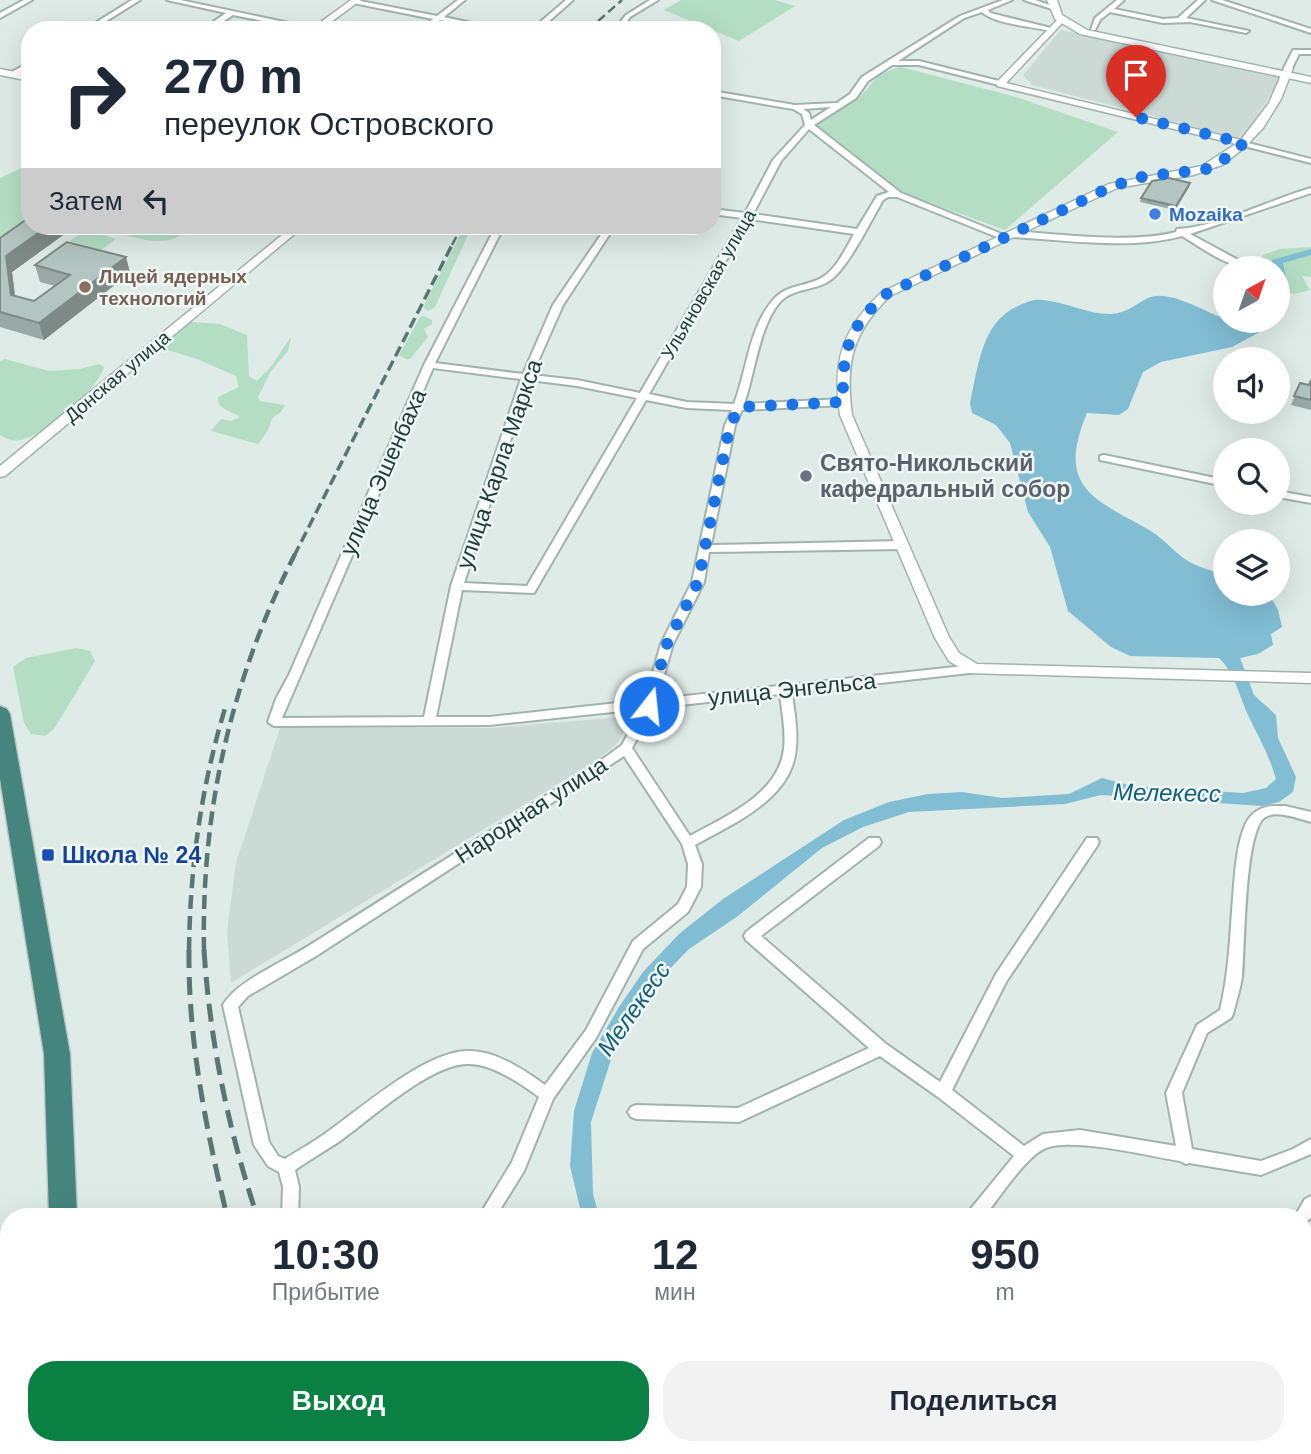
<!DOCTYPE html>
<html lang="ru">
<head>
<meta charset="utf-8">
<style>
	:root { --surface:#fff; --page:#f2f2f3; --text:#1f2937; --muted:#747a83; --accent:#0b8043 }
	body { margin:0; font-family:Arial,sans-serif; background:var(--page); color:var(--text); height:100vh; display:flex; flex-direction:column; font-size:26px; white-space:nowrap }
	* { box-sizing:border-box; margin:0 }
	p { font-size:23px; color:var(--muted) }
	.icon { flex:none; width:38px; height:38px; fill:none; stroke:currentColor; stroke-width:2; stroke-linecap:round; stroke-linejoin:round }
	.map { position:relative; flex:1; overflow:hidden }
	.sheet { position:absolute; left:0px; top:1208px; width:1312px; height:247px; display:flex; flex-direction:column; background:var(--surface); border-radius:28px 28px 0 0; box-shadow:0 7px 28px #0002 }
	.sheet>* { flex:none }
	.banner { position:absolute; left:21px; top:21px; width:700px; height:214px; border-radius:28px; box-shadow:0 7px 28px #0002; background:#fff; color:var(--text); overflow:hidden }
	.needle { width:46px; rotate:40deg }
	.controls { position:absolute; left:1213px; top:256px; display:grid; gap:14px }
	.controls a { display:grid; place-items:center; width:77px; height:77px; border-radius:50%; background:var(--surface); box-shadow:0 7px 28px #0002; font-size:35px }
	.pin { position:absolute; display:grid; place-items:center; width:60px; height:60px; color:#fff; margin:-72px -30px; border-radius:50% 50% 50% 0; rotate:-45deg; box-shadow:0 0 7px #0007 }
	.pin .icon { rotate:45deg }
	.me { position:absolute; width:77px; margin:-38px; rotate:16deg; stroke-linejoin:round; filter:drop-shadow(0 0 5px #0008) }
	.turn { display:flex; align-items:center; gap:24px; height:147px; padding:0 28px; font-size:32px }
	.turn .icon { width:91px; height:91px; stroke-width:2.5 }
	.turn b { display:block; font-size:49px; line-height:60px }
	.then { display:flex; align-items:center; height:66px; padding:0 28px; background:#0003; gap:14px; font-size:26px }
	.eta { display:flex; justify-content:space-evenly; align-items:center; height:119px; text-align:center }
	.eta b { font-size:42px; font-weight:700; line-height:49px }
	.primary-button { display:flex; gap:14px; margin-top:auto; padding:14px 28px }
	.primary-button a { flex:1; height:80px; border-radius:28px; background:var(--accent); color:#fff; font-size:28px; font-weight:700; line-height:80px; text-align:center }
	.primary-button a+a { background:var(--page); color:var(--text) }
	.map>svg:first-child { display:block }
</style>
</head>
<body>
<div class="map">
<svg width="1311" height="1454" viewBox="0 0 1311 1454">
	<rect width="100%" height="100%" fill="#deebe6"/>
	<!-- built -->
	<path fill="#ccdad5" d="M1061 30 1282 77 1242 139 1032 85 1023 75Z
		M633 716 616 745 596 761 231 983 227 931 236 863 280 728H490Z"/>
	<!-- green -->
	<path fill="#b4dec4" d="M681 0H774L795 6 739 41 664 10Z
		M901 67 1016 97 1118 132 1005 230 903 193 817 126C828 115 842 109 855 100 875 86 870 74 901 67Z
		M30 164V218L0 236V178Z
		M96 226H183L184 233C161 252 121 232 96 226Z
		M465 226H472L435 307 428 311 424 308 425 303Z
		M86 230 116 239 101 250 70 241Z
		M1311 247V277L1302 276 1310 290 1294 294 1278 289V268H1260L1263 255 1280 249Z
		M424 316 432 320V324L424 329 428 337 410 359H406L399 355 420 317Z
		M192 322 220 324 247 335 249 376 257 381 270 368 291 337 288 351 271 371 258 397 260 401 285 405 280 413 273 417 267 432 258 444 211 431 221 419 231 421 240 417C232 411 216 409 218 397L239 387 236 376 197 359 158 347 187 323Z
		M5 359 49 371 80 369 99 364 104 367C97 391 45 435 21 440 14 442 7 439 0 435V361Z
		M76 648 90 651 95 661 54 729 45 736 31 734 24 723 13 667 26 658Z"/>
	<!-- water -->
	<path fill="#81bed4" d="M1311 249V255L1283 263 1286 278 1280 302 1283 316 1271 326 1232 347 1161 362 1143 372 1128 409 1119 415 1087 413C1055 489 1095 499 1151 531 1164 539 1173 551 1185 559 1197 568 1212 569 1225 577V593L1269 594 1278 610 1282 627 1271 634 1273 645 1258 654 1240 658 1254 695 1276 715 1278 738 1296 777 1293 792 1279 802 1262 806 1101 795 1065 804 909 812 863 827 822 848 738 916 689 949 652 987 622 1025 591 1122 593 1194 599 1216H582L570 1166 574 1111 592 1053 619 1007 643 972 679 934 723 899 844 820 889 802 928 794 962 792 1002 798 1069 794 1102 778 1132 786 1243 793 1266 788 1276 779C1270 757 1259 738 1249 717 1240 698 1235 673 1219 658L1130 656 1111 647 1068 611 1050 547 1028 512 1010 443 996 425 972 413 970 403C978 368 981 322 1018 306 1027 302 1033 299 1043 300 1066 302 1089 315 1112 314 1126 313 1135 305 1146 299 1166 288 1199 309 1218 316L1225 314V320H1278V268H1269L1272 260Z"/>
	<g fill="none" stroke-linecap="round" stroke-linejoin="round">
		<!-- minor casing -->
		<g stroke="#a1b3ae" stroke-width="4">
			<path id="minor" d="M24 0H32L0 18V13Z
				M132 0H140L92 30H84Z
				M167 0H180L318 29 308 30 233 15 210 30H202L226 13Z
				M355 0 437 16 458 0H465L444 17 504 30H489L440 20 428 30H420L433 19 353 3 352 2Z
				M566 0H573L539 30H531Z
				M650 0H658L630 17 621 30H614L626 15Z
				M1003 0H1012L988 10 990 13 1055 29 1052 31C1035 27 994 24 982 12L964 18 898 61H919L1003 82V86L919 65H892L868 81 856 98 814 125 901 193 1009 237 1002 239 897 197H888L883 200C871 220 848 269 829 281 814 291 793 288 780 302 759 326 755 373 744 404L843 399 848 402 843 405 742 410 735 425 711 545 902 541 907 545 902 549 709 552 704 582 673 644 657 699 974 665 980 669 978 672 792 693C794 711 798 729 796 747 793 799 734 823 695 845L702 864 701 887 688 912 643 949 596 1038 553 1099 524 1171 496 1216H479L512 1162 539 1097C520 1083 491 1063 467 1064 429 1065 371 1119 340 1141 325 1151 309 1160 295 1170L299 1187 298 1216H282L283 1187 279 1172 268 1166 254 1145 223 1005C235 982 287 960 310 945 406 885 501 824 596 764L622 745 641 709 489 725 274 726 268 722 276 699 289 675 424 365 496 226H504L435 363 523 374 553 305 607 226H615L563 305 532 375 577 380 640 393 742 218 712 214V209L745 213 773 160 805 125 802 114 793 109 712 95V91L795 105 837 103 850 94 862 77 960 16ZM831 107 811 120 809 113 803 109ZM809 129 889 192 877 196 857 229 753 214 781 161ZM750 219 854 234C846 248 837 268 823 277 807 287 787 284 774 299 749 326 747 371 734 404L687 402 649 394ZM433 368 521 379 451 586 424 717 282 718ZM530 380 577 386 637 398 527 586 464 583ZM646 400 687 408 732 410 725 425 692 582 661 644 645 700 489 717H436L462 590 534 593ZM780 694C782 712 786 731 784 749 778 795 726 816 690 836L632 748 654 708ZM624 756 682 844 688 864 687 887 678 904 633 941 586 1030 545 1085C524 1070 495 1050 468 1051 426 1051 364 1106 330 1130 316 1141 300 1149 285 1159L278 1156 269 1142 238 1007 248 996 316 956Z
				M1024 0H1035L1055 7 1052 9Z
				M1117 0H1124L1114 9 1163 19 1178 18 1198 0H1205L1186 18 1249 31 1246 33 1190 22 1163 23 1110 12 1100 20 1095 30H1091L1095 18Z
				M1212 0H1222L1311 29V33Z
				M1293 50H1311V54H1299L1291 70H1285L1284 68Z
				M30 62V67L15 76 8 74Z
				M1240 141 1311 159V163L1240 145Z
				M1311 188V193L1190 234 1253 268C1227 268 1204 249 1182 236 1130 250 1066 240 1012 237L1008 234 1012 231C1060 234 1131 244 1176 232L1177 229C1215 228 1272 199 1311 188Z
				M1104 455 1225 480V486L1100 460V456Z
				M1278 491 1311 497V503L1278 497Z
				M1271 806H1285L1311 812V822C1299 819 1275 809 1264 818 1244 835 1245 948 1242 977 1240 990 1236 1002 1233 1014L1231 1018 1207 1033 1182 1093 1192 1149 1261 1161 1293 1149 1311 1139V1154L1261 1175 1189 1163 1186 1164 1180 1161C1149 1156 1073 1137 1046 1148 1027 1155 998 1199 985 1216H967L969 1211 1014 1156 938 1097 880 1056 739 1122 636 1119 631 1117 628 1112 631 1107 636 1105 738 1108 869 1048 746 940 744 936 746 932 869 838H879L881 842 879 846 761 936 886 1044 940 1082 996 974 1087 838H1097L1099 842 1097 846 1006 982 952 1090 1024 1146 1043 1134 1080 1130 1176 1146 1166 1093 1197 1025 1220 1010C1229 973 1230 936 1233 898 1235 874 1236 845 1246 823 1252 812 1260 808 1271 806Z
				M1311 1196V1218L1304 1223V1216H1295L1305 1199Z
				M387 1446H405L409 1454H391Z
				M806 1446H824L821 1454H803Z
				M1148 1446H1167L1163 1454H1144Z"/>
		</g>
		<!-- tertiary casing -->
		<g stroke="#a1b3ae" stroke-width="3">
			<path id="tertiary" d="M351 0H361L320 30H310Z
				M1061 16 1065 19 1064 21 1006 83 1241 140 1269 103 1285 66 1293 68 1281 99 1263 128 1244 148 1222 165 1193 175 1117 188 890 296C852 333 845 363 852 415L949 637 959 653 977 664 1311 673V683L969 673 949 661 935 638 840 415C832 361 842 329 882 292L1109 184 1202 166 1236 144 997 86V82Z
				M0 69 30 75V81L0 75Z
				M293 226H304L5 476 0 477V466Z
				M9 1288V1309L0 1313V1291Z
				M0 1332 9 1336V1361L0 1357Z"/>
		</g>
		<!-- secondary casing -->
		<g stroke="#9cb7b0" stroke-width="3">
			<path id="secondary" d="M1047 0H1057L1062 15 1087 30 1311 77V83L1080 34 1055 19Z"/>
		</g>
		<!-- trunk casing -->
		<g stroke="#c0c8c7" stroke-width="3">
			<path id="trunk" d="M0 706 7 709 10 714 70 1054 77 1216H49L44 1054 0 779Z
				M79 1446H111L114 1454H82Z"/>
		</g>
		<!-- minor -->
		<use href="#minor" fill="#fff" fill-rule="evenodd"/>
		<!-- tertiary -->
		<use href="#tertiary" fill="#fff" fill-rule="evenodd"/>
		<!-- secondary -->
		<use href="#secondary" fill="#fff" fill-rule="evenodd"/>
		<!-- trunk -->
		<use href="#trunk" fill="#44867e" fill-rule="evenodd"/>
		<!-- rail-far3 -->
		<path stroke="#587772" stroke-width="2.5" stroke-dasharray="9 4.5" stroke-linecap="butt" d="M588 30 622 0
			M452 245 462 226"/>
		<!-- rail-far2 -->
		<path stroke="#587772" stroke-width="3.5" stroke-dasharray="11 5" stroke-linecap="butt" d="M294 556 453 243"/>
		<!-- rail-far1 -->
		<path stroke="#587772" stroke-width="4.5" stroke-dasharray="14 7" stroke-linecap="butt" d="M189 951C190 866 201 787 226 705
			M204 951C201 810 231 680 295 554"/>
		<!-- rail -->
		<path stroke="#587772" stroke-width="5" stroke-dasharray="18 9" stroke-linecap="butt" d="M189 950C188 1041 206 1128 227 1216
			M204 950C210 1042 228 1128 257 1216
			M313 1446 317 1454
			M353 1446 357 1454"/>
	</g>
	<!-- wall -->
	<path fill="#9aa9a5" d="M1190 183 1189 187 1175 210 1140 202 1141 198Z
		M70 230 12 272 15 296 34 301 55 286 40 282 35 265 126 257 130 273 44 340 0 327V238Z
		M1311 380V410L1291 405 1300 383 1309 385Z"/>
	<!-- shaded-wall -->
	<path fill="#7d8a86" d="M1190 183 1189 187 1175 210 1176 206Z
		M48 226H68L70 230 12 272 17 312 11 295 6 256Z
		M126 257 130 273 44 340 39 323Z"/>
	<!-- building -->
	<path fill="#b3c5c0" stroke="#7d8a86" stroke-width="2" d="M1169 178 1190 183 1176 206 1141 198 1152 181Z
		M30 217V226H48L6 256 11 295 34 301 70 275 35 265 67 242 126 257 39 323 0 312V238Z
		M1311 380V400L1294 396 1300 383 1309 385Z"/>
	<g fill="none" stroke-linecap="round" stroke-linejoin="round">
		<!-- route -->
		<path stroke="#1a73e8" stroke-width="12" stroke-dasharray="0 21.6" d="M649 706 667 644 698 582 730 425 740 407 843 402C842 351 848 328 886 294L1113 186 1142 177 1206 169 1217 165 1244 143 1136 117"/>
	</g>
	<!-- markers -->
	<circle fill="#3f7fe0" stroke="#eef7f4" stroke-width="2.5" cx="1155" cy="214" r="7"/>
	<circle fill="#8d6e63" stroke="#eef7f4" stroke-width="2.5" cx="85" cy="287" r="7"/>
	<circle fill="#6b7280" stroke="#eef7f4" stroke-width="2.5" cx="806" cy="476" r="7"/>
	<rect fill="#1a4fb4" stroke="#eef7f4" stroke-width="2.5" x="41" y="848" width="14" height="14" rx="3.5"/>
	<g text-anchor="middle" stroke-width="5" stroke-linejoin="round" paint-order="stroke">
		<!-- far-shop labels -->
		<g font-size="19" font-weight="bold" fill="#366cbe" stroke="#eef7f4" text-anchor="start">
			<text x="1169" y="221">Mozaika</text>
		</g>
		<!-- far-education labels -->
		<g font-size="19" font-weight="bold" fill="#785e54" stroke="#eef7f4" text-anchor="start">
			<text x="99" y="283">Лицей ядерных<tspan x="99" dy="22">технологий</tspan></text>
		</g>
		<!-- far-street labels -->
		<g font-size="19" fill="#1e3b37" stroke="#eef7f4">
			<text transform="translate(708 284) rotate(-60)" y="7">Ульяновская улица</text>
			<text transform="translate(117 376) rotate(-40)" y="7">Донская улица</text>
		</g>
		<!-- worship labels -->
		<g font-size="23" font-weight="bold" fill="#5b616d" stroke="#eef7f4" text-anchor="start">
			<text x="820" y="471">Свято-Никольский<tspan x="820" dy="26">кафедральный собор</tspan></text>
		</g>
		<!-- street labels -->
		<g font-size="23" fill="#1e3b37" stroke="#eef7f4">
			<text transform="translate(499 464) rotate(-71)" y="8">улица Карла Маркса</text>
			<text transform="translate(383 472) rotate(-66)" y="8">улица Эшенбаха</text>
			<text transform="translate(792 689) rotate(-6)" y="8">улица Энгельса</text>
			<text transform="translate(531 810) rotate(-33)" y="8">Народная улица</text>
		</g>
		<!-- transit labels -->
		<g font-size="23" font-weight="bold" fill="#164399" stroke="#eef7f4" text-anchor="start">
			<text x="62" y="863">Школа № 24</text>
		</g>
		<!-- water labels -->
		<g font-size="24" font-style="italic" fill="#155e7a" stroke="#eef7f4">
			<text transform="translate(1167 793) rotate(1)" y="8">Мелекесс</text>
			<text transform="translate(634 1009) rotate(-55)" y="8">Мелекесс</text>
		</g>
	</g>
</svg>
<div class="controls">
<a><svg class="needle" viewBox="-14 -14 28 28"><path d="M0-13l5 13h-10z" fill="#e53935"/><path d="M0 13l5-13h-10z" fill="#747a83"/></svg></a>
<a><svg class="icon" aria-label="sound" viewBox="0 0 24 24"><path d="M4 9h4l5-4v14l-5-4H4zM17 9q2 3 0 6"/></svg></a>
<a><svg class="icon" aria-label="search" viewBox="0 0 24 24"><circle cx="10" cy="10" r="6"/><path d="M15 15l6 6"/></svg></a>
<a><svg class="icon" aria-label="layers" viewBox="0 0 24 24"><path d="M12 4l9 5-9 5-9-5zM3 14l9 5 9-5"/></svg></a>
</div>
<div class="pin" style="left:1136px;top:117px;background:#d93025"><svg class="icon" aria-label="arrive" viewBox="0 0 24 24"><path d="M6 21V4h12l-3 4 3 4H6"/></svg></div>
<svg class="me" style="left:649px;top:706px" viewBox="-20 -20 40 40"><circle r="17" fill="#1a73e8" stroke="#fff" stroke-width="3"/><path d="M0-11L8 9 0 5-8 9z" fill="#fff"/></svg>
<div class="banner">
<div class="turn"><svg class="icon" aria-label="right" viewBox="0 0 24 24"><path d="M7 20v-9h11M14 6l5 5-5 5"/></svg><div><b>270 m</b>переулок Островского</div></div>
<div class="then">Затем<svg class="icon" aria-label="left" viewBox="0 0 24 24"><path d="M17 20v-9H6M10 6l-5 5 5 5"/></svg></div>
</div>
<section class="sheet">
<div class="eta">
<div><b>10:30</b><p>Прибытие</p></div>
<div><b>12</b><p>мин</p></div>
<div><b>950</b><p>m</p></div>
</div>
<div class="primary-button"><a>Выход</a><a>Поделиться</a></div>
</section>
</div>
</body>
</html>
